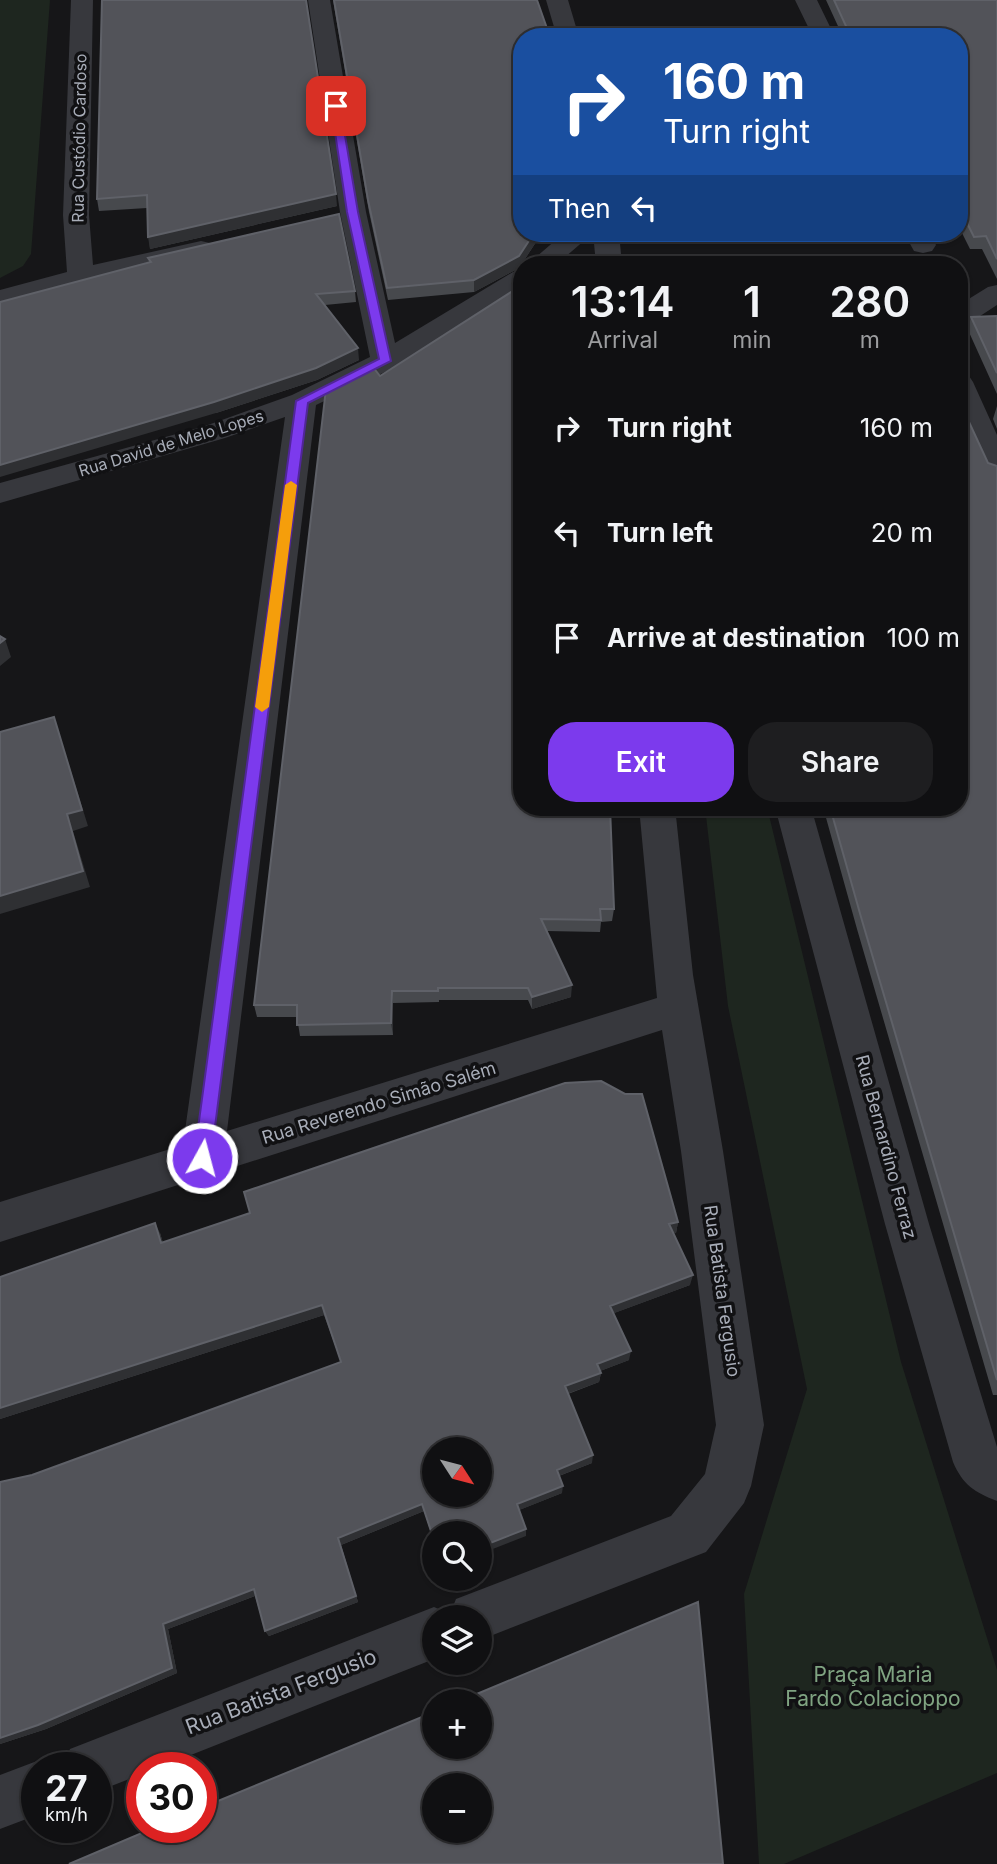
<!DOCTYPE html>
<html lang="en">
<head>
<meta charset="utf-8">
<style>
	:root { --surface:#101012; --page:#1e1e20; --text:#f1f3f6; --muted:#9c9d9f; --line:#303032; --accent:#7c3aed }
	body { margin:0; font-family:Inter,sans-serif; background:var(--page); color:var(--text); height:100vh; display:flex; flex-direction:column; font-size:26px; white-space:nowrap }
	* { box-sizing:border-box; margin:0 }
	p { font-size:23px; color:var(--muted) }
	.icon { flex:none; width:38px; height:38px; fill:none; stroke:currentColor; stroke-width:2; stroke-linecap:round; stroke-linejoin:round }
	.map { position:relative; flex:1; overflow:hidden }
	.details { position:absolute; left:513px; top:256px; width:455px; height:560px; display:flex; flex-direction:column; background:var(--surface); border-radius:28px; box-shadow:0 2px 5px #0004,0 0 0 2px var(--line) }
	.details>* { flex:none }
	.guide { position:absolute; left:513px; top:28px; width:455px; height:214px; border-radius:28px; box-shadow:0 2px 5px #0004,0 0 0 2px var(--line); background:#1a4fa0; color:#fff; overflow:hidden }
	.needle { width:46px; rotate:126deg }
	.buttons { position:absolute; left:422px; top:1437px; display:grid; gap:14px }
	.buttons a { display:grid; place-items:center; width:70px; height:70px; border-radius:50%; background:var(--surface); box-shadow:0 2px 5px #0004,0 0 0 2px var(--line); font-size:35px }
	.speed { position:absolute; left:21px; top:1752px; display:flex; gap:14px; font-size:35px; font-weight:700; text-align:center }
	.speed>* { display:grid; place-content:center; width:91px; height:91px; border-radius:50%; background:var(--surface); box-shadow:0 2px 5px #0004,0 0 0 2px var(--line); line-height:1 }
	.speed small { font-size:18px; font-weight:400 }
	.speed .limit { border:10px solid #d22; background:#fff; color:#111 }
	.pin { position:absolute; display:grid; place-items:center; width:60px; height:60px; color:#fff; margin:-30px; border-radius:14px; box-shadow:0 4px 10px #0006 }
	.me { position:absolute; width:77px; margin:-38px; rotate:7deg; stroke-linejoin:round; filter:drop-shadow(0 0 5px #0008) }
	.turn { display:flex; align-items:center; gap:24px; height:147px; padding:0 35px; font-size:32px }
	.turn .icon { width:91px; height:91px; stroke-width:2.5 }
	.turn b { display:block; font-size:49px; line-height:60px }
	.then { display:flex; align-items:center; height:66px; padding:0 35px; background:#0003; gap:14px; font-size:26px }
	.eta { display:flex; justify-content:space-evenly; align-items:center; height:119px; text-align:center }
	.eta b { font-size:42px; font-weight:600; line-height:49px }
	.primary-button { display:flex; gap:14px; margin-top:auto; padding:14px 35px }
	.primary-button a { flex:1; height:80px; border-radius:28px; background:var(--accent); color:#fff; font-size:28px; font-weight:600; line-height:80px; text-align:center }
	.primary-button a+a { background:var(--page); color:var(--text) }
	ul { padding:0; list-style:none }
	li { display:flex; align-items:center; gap:21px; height:105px; padding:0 35px }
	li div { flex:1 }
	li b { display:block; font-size:26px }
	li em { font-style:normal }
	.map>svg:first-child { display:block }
</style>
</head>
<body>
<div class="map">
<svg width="997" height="1864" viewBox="0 0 997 1864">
	<rect width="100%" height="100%" fill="#161618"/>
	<!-- green -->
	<path fill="#1e261f" d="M0 0H50L31 254 23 266 0 278Z
		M705 807H767L901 1362 997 1670V1773L784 1864H759L744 1594 807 1389 728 1006Z"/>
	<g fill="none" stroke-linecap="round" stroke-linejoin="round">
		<!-- street -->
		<path fill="#37383d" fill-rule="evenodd" d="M71 0H93L89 215 93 265 201 241 210 243 214 249 210 255 0 306V290L67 272 63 215Z
			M308 0H330L366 212 395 343 513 272 522 270V290L395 367 316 405 227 1131 657 998 639 807H675L693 975 723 1151 764 1425 751 1486 744 1503 706 1552 480 1640V1617H434V1659L158 1768H142V1774L96 1792V1768H62L70 1749 434 1607 450 1614 456 1599 671 1516 705 1474 716 1425 681 1151 662 1030 0 1242V1202L183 1145 285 417 225 438 0 503V483L205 426 292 395 370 357 340 212Z
			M546 0H568L579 37H557Z
			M795 0H817L835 37H813Z
			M564 233H593L557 264H528Z
			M593 233H619L622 264H596Z
			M904 233H930L936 245 932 251 923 253 914 251Z
			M997 285V305L974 320 969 327 959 329V305L988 287Z
			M959 373 969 376 973 382 997 435V478L986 475 982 468 959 415Z
			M775 807H811L929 1224 997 1447V1501C974 1492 963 1485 953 1462L885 1224Z
			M37 1761 53 1768H37V1815L0 1829V1775Z"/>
	</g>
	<!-- wall -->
	<path fill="#47494d" d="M102 0 337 206 150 249 147 208 99 211 97 199Z
		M333 0H537L522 233H542L519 268 474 292 388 300 369 212Z
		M826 0H997V279L982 249H970L959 227V37H843Z
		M148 258 355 291 356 302 325 305 359 360 317 380 216 413 149 262Z
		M997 316V394L968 330 971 317Z
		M326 389 614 909 612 921 601 922 600 932 546 931 571 997 532 1009 528 1000H439V1002L393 1003V1035L300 1036 297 1017H257L254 1005Z
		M997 406V429L993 419Z
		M988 463 997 466V1395H993L857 929 823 807H959Z
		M678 1222 676 1233H673L690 1285 614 1313 629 1360 600 1371 601 1373 599 1382 568 1394 592 1463 559 1476 562 1493 519 1510 526 1536 434 1533V1543L424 1511 341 1545 358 1602 269 1636 265 1631 255 1596 168 1629 177 1673 46 1729 0 1744V1482L32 1475 341 1362 324 1315 0 1419V1277L160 1233 163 1243Z"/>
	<!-- shaded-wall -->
	<path fill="#2f3033" d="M336 194 337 206 150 249 148 237Z
		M534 233H542L519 268 474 292V280Z
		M358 348 359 360 317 380 216 413 0 477V465Z
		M5 639 11 657 0 666V643Z
		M54 717 88 826 73 831 90 887 0 914V896L67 814Z
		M572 985 571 997 532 1009V997Z
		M392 991 393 1003V1035L391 1023Z
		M678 1222 676 1233 667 1235 669 1224Z
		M155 1223 160 1233 166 1253 161 1243Z
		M693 1275 690 1285 609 1315 610 1306Z
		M322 1305 324 1315 0 1419V1408Z
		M631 1351 629 1360 595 1373 597 1364Z
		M601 1373 599 1382 564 1395 565 1386Z
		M593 1455 592 1463 556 1477 557 1470Z
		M563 1486 562 1493 517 1511V1504Z
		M422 1504 424 1511 341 1545 358 1602 269 1636 265 1631 338 1538Z
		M526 1529V1536L480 1554V1547Z
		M254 1589 257 1595 168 1629 177 1673 46 1729 0 1744V1738L163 1624Z"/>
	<!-- building -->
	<path fill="#525359" stroke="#5f6168" stroke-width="2" fill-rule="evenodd" d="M102 0H306L336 194 148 237 147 195 97 199Z
		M334 0H537L550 37H522V233H534L519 256 474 280 387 288 368 200Z
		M834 0H997V259L986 236 974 237 959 207V37H851Z
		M339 214 355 291 316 294 358 348 316 368 214 402 0 465V302L151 262 148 258Z
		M522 285V807H610L614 909H600L601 920 541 919 572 985 532 997 528 988H438V991H392L391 1023 297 1025V1005H254L326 389 372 366 380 376Z
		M997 316V373L971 317Z
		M959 409H963L988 463 997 466V1380L861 917 830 807H959Z
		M0 636 5 639 0 643Z
		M54 717 82 810 67 814 83 871 0 896V732Z
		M601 1081 625 1094H642L678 1222 669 1224 693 1275 610 1306 631 1351 597 1364 601 1373 565 1386 593 1455 557 1470 563 1486 517 1504 526 1529 480 1547V1533H434V1540L422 1504 338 1538 356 1596 265 1631 254 1589 163 1624 172 1668 38 1725 0 1738V1482L32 1475 341 1362 322 1305 0 1408V1277L155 1223 161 1243 250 1213 244 1192 565 1083ZM434 1449H480V1494H434Z
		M698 1602 723 1864H69L156 1827H201V1808L434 1712V1746H480V1701H460ZM434 1785H480V1830H434Z"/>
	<!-- route -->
	<path fill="#7c3aed" stroke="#51269a" stroke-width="2" d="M336 103 340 106 358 212 391 361 308 403 211 1158 209 1164 202 1166 196 1164 194 1158 296 401 379 359 347 212 331 106Z"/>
	<!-- slow -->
	<path fill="#f59e0b" d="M291 481 297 485 269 707 262 712 255 707 285 485Z"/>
	<g text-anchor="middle" stroke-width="7" stroke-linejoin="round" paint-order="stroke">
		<!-- far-street labels -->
		<g font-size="16" fill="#a8adb8" stroke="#111113">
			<text transform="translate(79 138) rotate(-89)" y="6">Rua Custódio Cardoso</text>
			<text transform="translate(171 443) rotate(-17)" y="6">Rua David de Melo Lopes</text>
		</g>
		<!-- street labels -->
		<g font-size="18" fill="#a8adb8" stroke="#111113">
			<text transform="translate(379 1103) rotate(-17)" y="6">Rua Reverendo Simão Salém</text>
			<text transform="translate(886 1147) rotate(75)" y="6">Rua Bernardino Ferraz</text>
			<text transform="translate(722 1291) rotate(82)" y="6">Rua Batista Fergusio</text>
		</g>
		<!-- near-park labels -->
		<g font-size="21" fill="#7fa381" stroke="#111113">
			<text x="873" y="1682">Praça Maria<tspan x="873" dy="24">Fardo Colacioppo</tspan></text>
		</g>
		<!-- near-street labels -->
		<g font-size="21" fill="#a8adb8" stroke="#111113">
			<text transform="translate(281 1692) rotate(-21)" y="7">Rua Batista Fergusio</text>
		</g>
	</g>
</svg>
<div class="buttons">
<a><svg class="needle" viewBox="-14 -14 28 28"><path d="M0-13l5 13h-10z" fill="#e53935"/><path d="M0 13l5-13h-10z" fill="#9c9d9f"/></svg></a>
<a><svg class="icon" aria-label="search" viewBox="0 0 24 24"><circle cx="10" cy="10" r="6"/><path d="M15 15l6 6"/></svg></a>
<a><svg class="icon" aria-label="layers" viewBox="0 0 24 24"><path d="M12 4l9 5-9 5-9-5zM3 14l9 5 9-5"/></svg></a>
<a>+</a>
<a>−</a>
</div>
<div class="speed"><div>27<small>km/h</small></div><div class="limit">30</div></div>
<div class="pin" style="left:336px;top:106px;background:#d93025"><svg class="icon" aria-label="arrive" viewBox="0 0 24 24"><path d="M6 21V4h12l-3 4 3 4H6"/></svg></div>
<svg class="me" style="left:202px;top:1158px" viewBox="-20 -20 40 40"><circle r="17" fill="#7c3aed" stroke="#fff" stroke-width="3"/><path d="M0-11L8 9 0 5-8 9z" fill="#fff"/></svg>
<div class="guide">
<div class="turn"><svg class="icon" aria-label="right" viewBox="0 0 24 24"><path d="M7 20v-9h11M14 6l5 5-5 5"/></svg><div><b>160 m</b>Turn right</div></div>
<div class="then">Then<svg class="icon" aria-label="left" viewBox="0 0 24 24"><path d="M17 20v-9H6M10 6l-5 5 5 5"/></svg></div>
</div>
<section class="details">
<div class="eta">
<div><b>13:14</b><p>Arrival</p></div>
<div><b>1</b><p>min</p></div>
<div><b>280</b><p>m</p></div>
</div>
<ul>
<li><svg class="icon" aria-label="right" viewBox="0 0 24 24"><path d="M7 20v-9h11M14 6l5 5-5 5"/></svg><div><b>Turn right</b></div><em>160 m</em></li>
<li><svg class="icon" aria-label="left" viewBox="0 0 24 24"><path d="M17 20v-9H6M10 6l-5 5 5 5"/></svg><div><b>Turn left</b></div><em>20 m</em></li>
<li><svg class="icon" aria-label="arrive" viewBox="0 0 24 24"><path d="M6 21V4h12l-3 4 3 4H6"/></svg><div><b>Arrive at destination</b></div><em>100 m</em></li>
</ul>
<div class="primary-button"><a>Exit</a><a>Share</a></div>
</section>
</div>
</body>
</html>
